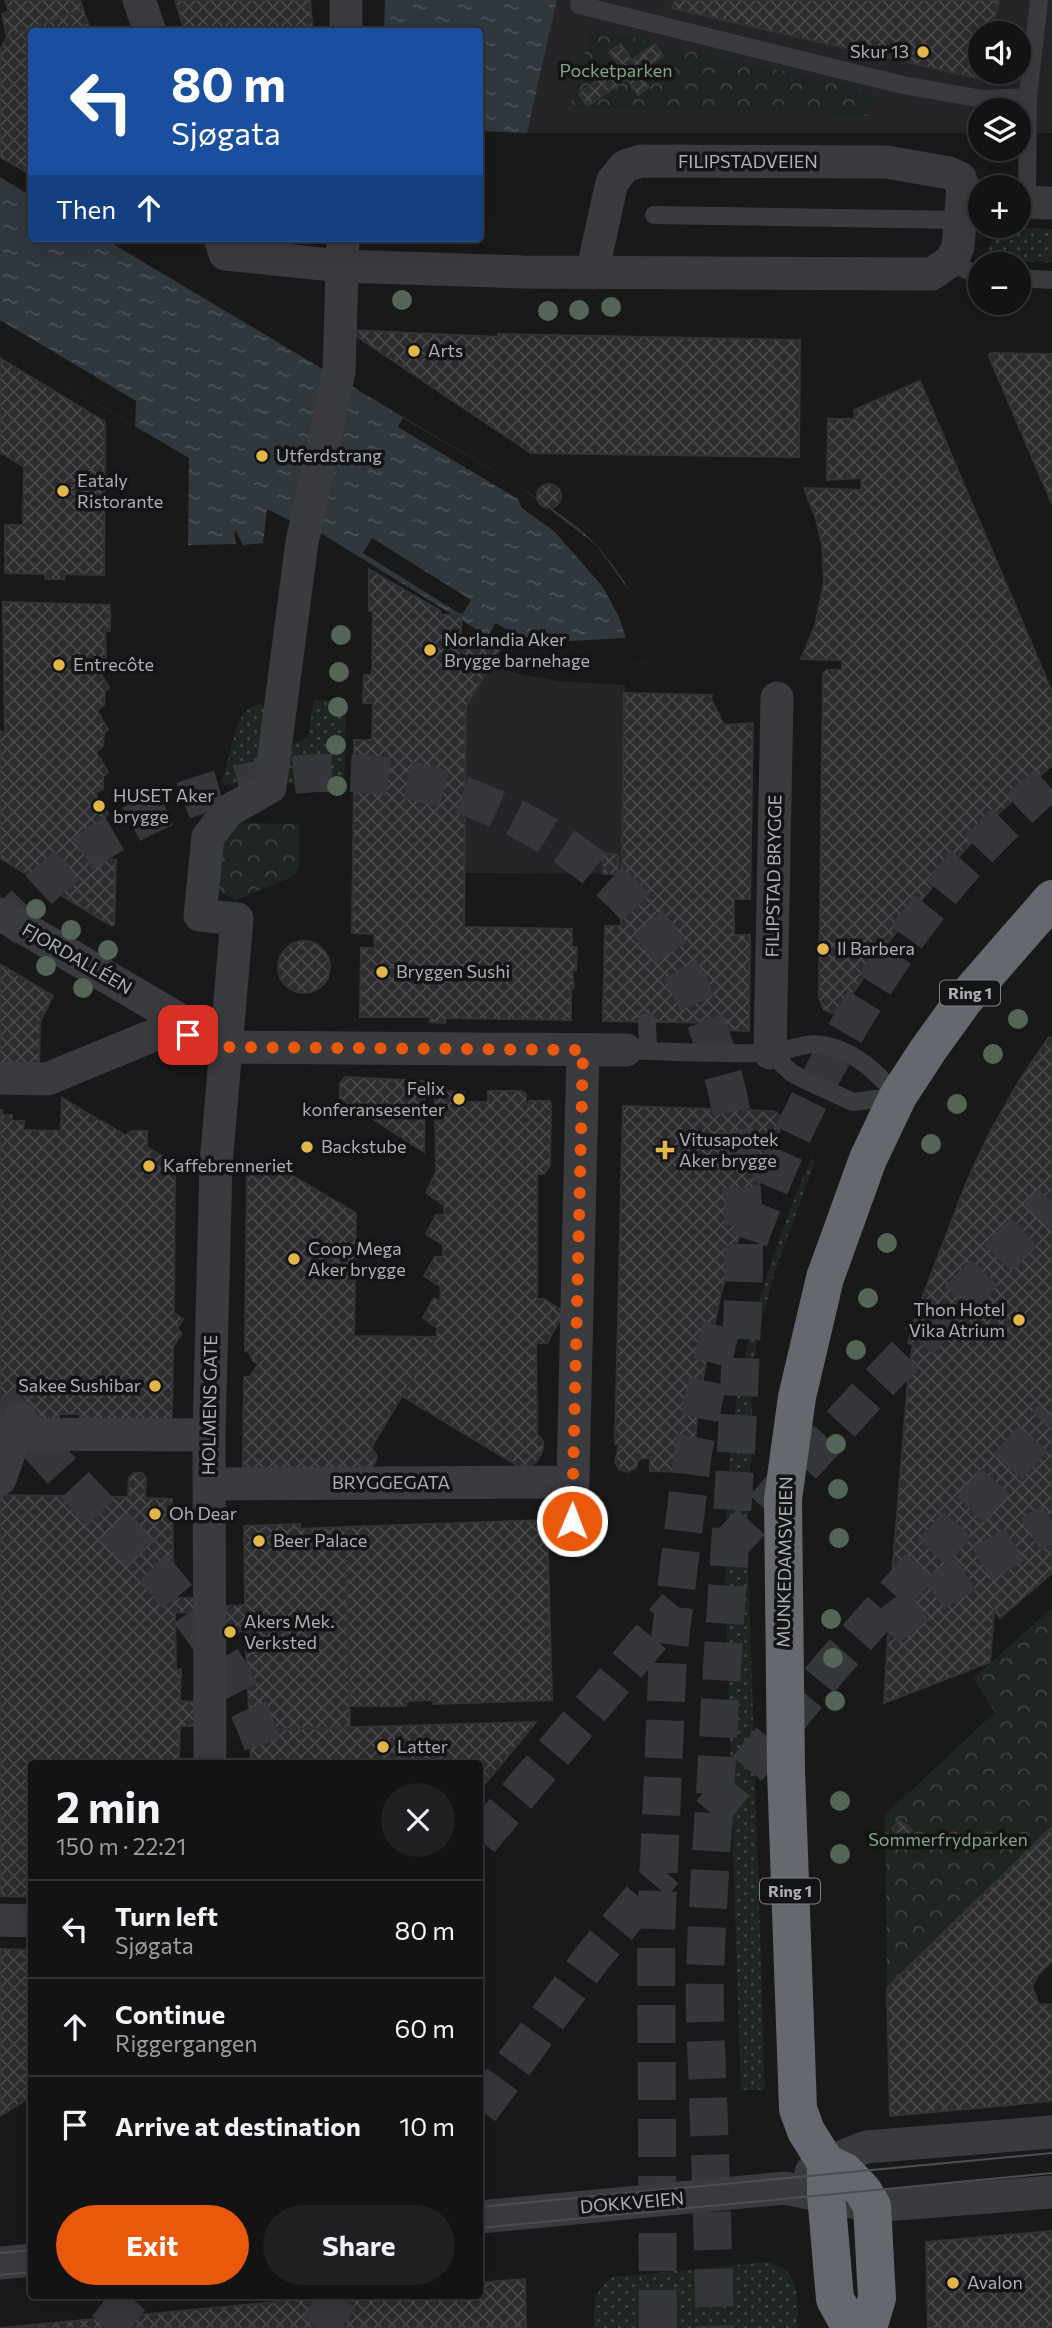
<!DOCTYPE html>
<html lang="en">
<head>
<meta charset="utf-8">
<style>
	:root { --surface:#131314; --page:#202022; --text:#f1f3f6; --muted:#9d9ea0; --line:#323234; --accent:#ea580c }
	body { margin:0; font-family:Commissioner,sans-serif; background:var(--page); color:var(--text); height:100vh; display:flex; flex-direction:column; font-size:26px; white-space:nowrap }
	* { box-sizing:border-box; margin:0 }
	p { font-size:23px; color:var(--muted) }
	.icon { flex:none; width:38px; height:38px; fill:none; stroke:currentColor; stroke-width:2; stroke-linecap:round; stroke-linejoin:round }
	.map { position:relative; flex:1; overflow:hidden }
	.details { position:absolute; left:28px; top:1760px; width:455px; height:539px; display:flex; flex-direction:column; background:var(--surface); border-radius:7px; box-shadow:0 7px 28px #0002,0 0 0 2px var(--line) }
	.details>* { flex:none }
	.top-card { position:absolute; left:28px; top:28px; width:455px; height:214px; border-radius:7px; box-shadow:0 7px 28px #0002,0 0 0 2px var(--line); background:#1a4fa0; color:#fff; overflow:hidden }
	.fabs { position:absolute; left:968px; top:21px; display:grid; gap:14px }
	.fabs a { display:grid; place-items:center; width:63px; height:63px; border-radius:50%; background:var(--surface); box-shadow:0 7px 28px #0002,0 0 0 2px var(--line); font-size:35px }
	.pin { position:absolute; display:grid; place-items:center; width:60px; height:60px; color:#fff; margin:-30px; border-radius:14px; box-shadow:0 4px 10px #0006 }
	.me { position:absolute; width:77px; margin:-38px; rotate:1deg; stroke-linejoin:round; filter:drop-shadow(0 0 5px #0008) }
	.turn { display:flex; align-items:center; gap:24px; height:147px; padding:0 28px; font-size:32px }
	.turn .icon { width:91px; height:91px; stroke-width:2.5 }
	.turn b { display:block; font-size:49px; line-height:60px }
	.then { display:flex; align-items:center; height:66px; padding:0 28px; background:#0003; gap:14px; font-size:26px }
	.round { display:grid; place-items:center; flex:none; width:74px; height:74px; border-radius:37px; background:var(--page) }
	.overview { display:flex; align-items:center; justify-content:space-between; height:119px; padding:0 28px }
	h1 { font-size:42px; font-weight:700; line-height:52px }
	.cta { display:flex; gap:14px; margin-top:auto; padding:14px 28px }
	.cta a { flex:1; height:80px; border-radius:42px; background:var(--accent); color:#fff; font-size:28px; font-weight:700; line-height:80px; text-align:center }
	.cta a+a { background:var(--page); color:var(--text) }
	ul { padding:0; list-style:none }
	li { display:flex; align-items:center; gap:21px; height:98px; padding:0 28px; border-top:2px solid var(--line) }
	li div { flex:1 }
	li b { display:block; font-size:26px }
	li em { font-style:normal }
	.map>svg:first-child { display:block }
</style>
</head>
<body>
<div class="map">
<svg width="1052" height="2328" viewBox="0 0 1052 2328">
	<defs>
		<pattern id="grass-dots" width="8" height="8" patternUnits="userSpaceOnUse" patternTransform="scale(1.75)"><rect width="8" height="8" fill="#1f2520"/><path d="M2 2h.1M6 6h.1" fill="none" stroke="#3d423e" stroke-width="1.8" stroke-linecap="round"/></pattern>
		<pattern id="park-crowns" width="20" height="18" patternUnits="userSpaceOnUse" patternTransform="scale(1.75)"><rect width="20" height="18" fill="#1f2520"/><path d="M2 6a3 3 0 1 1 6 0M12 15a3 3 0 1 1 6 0" fill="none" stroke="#3d423e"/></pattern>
		<pattern id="water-ripples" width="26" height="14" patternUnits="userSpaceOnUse" patternTransform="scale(1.75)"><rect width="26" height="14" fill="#30373d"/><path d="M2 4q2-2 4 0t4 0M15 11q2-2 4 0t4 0" fill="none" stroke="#4b5157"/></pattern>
		<pattern id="building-cross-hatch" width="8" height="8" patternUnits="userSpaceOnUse" patternTransform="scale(1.75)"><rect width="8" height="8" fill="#2c2c2e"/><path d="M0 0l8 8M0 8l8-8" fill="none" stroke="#48484a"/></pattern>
	</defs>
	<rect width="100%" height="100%" fill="#19191a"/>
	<!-- built -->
	<path fill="#252527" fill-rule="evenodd" d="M557 0H1052V133H1019L1018 110H980V133H527ZM980 33H1018V72H980Z
		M491 665 524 675 558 681 625 685 621 874 465 873 466 706Z"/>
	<!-- grass -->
	<path fill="url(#grass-dots)" d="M1019 228 1052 229V262L987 261C988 239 999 231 1019 228Z
		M314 700H346L344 792H327L288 783 285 781 284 747 308 738Z
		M260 703 265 709 264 756 250 781 225 785 222 782 236 729 244 712Z
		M811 1158 815 1161 774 1274 758 1336 750 1381 754 1440 749 1476 748 1558 765 2090H741C737 1971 733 1853 730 1735 726 1629 721 1522 734 1417 746 1328 776 1240 811 1158Z
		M766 2262C802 2267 796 2299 798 2328H594C593 2306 593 2289 613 2277Z"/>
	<!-- park -->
	<path fill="url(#park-crowns)" d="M591 29 873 91 868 116 570 107Z
		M228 823 299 824V869L292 877 236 900 219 892 220 838Z
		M1052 1608V1827L887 1988 885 1815 995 1712 973 1678Z"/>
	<!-- water -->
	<path fill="url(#water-ripples)" d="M385 0H557L527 133 480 131V32L384 31Z
		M0 177 31 196 32 238H103L519 486C545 505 576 522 597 546 628 580 645 618 658 662 604 664 568 664 515 653L306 524 293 522 267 509 263 543 243 545 236 531 234 533 236 544 188 545 189 458 0 347Z"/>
	<!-- pier -->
	<path fill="#19191a" d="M0 320 136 401 135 426 0 347Z
		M403 418 519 486 596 545 633 596 646 623 658 662 595 664 555 661 515 653 488 636 496 623 517 636 543 639 572 641 626 638 619 617 603 587 554 531 522 508 518 499 398 427Z
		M372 538 471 600 462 615 363 553Z"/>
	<!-- building -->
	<path fill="url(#building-cross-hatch)" stroke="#333336" stroke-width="2" d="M5 0H80L83 9 7 37 2 14 9 11Z
		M175 0H310L313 32H185Z
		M674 0H999L991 33H980L981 79 672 8Z
		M83 9 91 32H32V175L0 157V50L7 37Z
		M621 44 632 60 655 44 663 56 639 72 649 87 638 95 627 79 587 106 579 93 619 66 609 52Z
		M347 330 499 337 498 334 800 340 799 457 531 453Z
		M993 353 1052 354V504L990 359 989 354Z
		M0 358 105 422 104 575 65 574 64 579H46L45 574 5 573V525H23L24 467 0 452Z
		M920 381 1052 692V765L999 813 945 871 886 945 842 1009 832 1013 824 1010 819 998 823 674 826 670H842V660L801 659 815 626 824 582 822 544 816 519 804 488 862 490 861 478 827 480 828 419H855L854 410Z
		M537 496a12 12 0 1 1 24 0a12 12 0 1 1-24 0Z
		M369 569 440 611 441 615 461 614V642L504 643 466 706 464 927 572 929V947H577L576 970H572L574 987 571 990V1020L446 1018 445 1023 430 1022 431 1017H360L361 948H375L374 934 352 933 354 784 366 785 365 773H354V740H372L373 703H363L364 675H372L373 611H369Z
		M3 602 110 605V631H105L106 665 98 668 109 688 105 691 104 705 97 710 108 730 104 733 103 746 96 752 108 772 103 777V789L95 793 108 814 102 819 104 859 116 860 114 925 112 926 0 858V731L5 734Z
		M624 693 712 695 711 699 724 725 753 723 750 899H734V935H750L749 1031 724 1030V1023L603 1021 605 926H621Z
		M603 854H618V874H603Z
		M278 967a26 26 0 1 1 52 0a26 26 0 1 1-52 0Z
		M0 964 53 996 40 1022 39 1068 0 1067Z
		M1049 1037 1052 1039V1573L1000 1618 994 1611 990 1662 884 1703 890 1603 905 1591 892 1576 908 1380 898 1375 897 1369 904 1361 910 1362 913 1345 908 1343 919 1306 967 1181 990 1132 1019 1081Z
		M345 1077 424 1081 425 1085 424 1152 340 1098V1083Z
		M435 1091 464 1092V1102H488V1091H522L526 1094V1104L530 1105 529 1101H549L551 1103 550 1166 544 1174H537V1299H544L564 1312 547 1343H536L537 1433 543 1442V1449L537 1461 531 1465 519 1466 515 1464 402 1396 437 1337V1328L423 1318 434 1298 440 1302 441 1287 424 1276 435 1257H443V1245L426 1234 436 1215H444V1205L426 1193 436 1172Z
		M62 1098 125 1135 132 1131H147V1147L175 1163 174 1313 183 1319 177 1329 182 1333 173 1347 172 1421H80V1414H59V1418H0V1110H2V1115H12V1121H24L23 1130 61 1131Z
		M623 1106 773 1111 778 1114 782 1124 740 1234 721 1293 701 1388 691 1472 650 1471V1458L639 1459 636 1468 627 1472 619 1469 615 1462 619 1444H615Z
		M251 1165H274L356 1213 354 1336 437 1337 371 1448 377 1456 375 1463 370 1468 360 1466 358 1470 243 1468 244 1377H250L258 1364 253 1361 249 1352 245 1351 247 1169H251Z
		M134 1473H142L146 1478 145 1498 172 1499 174 1598H199V1613L175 1612 176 1670 181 1669 180 1701 200 1702 199 1726H180L179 1764H32V1897L0 1896V1495L128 1497 129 1478Z
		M547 1520 552 1700 433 1704 434 1700 407 1701 406 1706H350L345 1527Z
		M300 1524V1529L345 1527 350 1728 250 1730 245 1631 227 1632 222 1627V1611L227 1606 245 1605 244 1526Z
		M536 1722 480 1790V1764H251L250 1730Z
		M900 1820 912 1831 903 1840 892 1829Z
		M1052 1827V1961L1037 1976 1032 1986 1039 2005 1052 2004V2101L890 2116 887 1988Z
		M0 1949 32 1950V2096L0 2116Z
		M1052 2231V2328H928L926 2242Z
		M525 2279 526 2328H0L338 2296H480V2283Z"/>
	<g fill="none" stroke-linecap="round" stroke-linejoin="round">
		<!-- highway-tunnel -->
		<path stroke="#36373a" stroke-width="38" stroke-dasharray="38 19" stroke-linecap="butt" d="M0 932C87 822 237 760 376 775 441 783 504 807 559 843 689 927 734 1058 743 1206 746 1261 742 1316 740 1370 735 1493 724 1616 718 1740 714 1820 707 1900 705 1979 704 2019 707 2059 708 2099 711 2175 713 2252 715 2328
			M749 1240C759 1211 771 1184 783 1156 829 1053 889 949 965 864 992 834 1022 806 1052 779
			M0 1399 8 1411C36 1442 63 1473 91 1502 168 1581 237 1656 269 1764
			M725 1550 870 1392 1052 1202
			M887 1627 939 1590 1052 1522
			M711 1813 829 1669 1052 1417
			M480 1840 677 1606
			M480 2110 592 1958 664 1871
			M107 2328 132 2296
			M318 2328 342 2296
			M658 2328 656 1933 668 1655 693 1452 708 1378 726 1310"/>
		<!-- lane -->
		<path stroke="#3a3b3f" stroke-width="18" d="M579 5 903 85 983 99 1028 97
			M1027 202 1028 97 1039 0
			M654 215 960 220
			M952 260 962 268 980 276
			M1018 278 1052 280
			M647 1022 648 1051
			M626 1050C673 1052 720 1054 766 1053 786 1053 804 1041 824 1045 856 1051 878 1074 898 1096
			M770 1053 792 1073 805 1080 853 1102 898 1096"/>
		<!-- street -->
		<path stroke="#3a3b3f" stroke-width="33" d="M139 0 150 32
			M346 32V0
			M1018 202 1052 203
			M220 238 225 254 342 266 523 272 932 274 952 260 958 247 963 187 960 178 949 173 887 162 641 161 625 166 612 182 592 273
			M0 914 197 1030
			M770 1053 777 698
			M0 1078 47 1079 169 1029 226 1047 626 1050
			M0 1434 209 1435
			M0 1479 21 1419
			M209 1484 573 1482
			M572 1520 583 1050
			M210 1764 209 1435 216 1164 237 919 200 915 208 837 228 811 270 787 302 542 339 372 343 238
			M0 1920 32 1921
			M811 2172 826 2163 866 2147 1052 2132
			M480 2217 785 2188 872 2206 1052 2192
			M0 2263 32 2260"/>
		<!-- highway -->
		<path stroke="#666870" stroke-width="38" d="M826 2163V2194L835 2299 851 2328
			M868 2328 877 2298 872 2206 863 2191 845 2172 826 2163 806 2131 798 2109 786 1770 783 1499 797 1397 825 1278 868 1159 898 1096 928 1050 964 1000 1052 899"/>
		<!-- tram -->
		<path stroke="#4d4e54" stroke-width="2" d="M480 2207 1052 2153
			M480 2228 1052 2173
			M0 2253 32 2250
			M0 2275 32 2272"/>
	</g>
	<!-- trees -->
	<g fill="#546457">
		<circle cx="402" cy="300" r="10"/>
		<circle cx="611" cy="307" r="10"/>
		<circle cx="579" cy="310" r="10"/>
		<circle cx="548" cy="311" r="10"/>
		<circle cx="341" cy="635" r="10"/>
		<circle cx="339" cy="672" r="10"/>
		<circle cx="338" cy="707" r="10"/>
		<circle cx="336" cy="745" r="10"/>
		<circle cx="337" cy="786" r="10"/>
		<circle cx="36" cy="909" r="10"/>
		<circle cx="71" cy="930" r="10"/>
		<circle cx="108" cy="950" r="10"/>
		<circle cx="46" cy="966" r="10"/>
		<circle cx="83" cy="988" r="10"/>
		<circle cx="1018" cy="1019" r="10"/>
		<circle cx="993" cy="1054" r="10"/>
		<circle cx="957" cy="1104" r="10"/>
		<circle cx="931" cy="1144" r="10"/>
		<circle cx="887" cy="1243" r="10"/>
		<circle cx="868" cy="1298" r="10"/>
		<circle cx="856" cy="1350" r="10"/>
		<circle cx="836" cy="1444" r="10"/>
		<circle cx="838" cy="1489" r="10"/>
		<circle cx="839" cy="1538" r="10"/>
		<circle cx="831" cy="1619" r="10"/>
		<circle cx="833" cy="1658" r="10"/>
		<circle cx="835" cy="1701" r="10"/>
		<circle cx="840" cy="1801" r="10"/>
		<circle cx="840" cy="1854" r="10"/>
	</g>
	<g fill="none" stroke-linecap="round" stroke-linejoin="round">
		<!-- route -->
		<path stroke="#ea580c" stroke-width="12" stroke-dasharray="0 21.6" d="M188 1035 226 1047 583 1050 572 1521"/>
	</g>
	<!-- markers -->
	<g fill="#e1b74a" stroke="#141415" stroke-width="2.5">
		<circle cx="923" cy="52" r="7"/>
		<circle cx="414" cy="351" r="7"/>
		<circle cx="262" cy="456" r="7"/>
		<circle cx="63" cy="491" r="7"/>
		<circle cx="430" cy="650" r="7"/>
		<circle cx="59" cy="665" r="7"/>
		<circle cx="99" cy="806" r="7"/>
		<circle cx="823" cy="949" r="7"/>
		<circle cx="382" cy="972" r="7"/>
		<circle cx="459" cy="1099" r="7"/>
		<circle cx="307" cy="1147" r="7"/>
		<path d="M661.5 1139.5h7v7h7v7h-7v7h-7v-7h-7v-7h7z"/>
		<circle cx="149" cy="1166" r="7"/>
		<circle cx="294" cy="1259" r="7"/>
		<circle cx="1019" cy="1320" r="7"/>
		<circle cx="155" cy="1386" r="7"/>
		<circle cx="155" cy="1514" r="7"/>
		<circle cx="259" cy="1541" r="7"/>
		<circle cx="230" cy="1632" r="7"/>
		<circle cx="383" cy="1747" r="7"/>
		<circle cx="953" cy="2283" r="7"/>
	</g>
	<g text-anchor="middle" stroke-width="7" stroke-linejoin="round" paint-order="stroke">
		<!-- shield labels -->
		<g fill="#141415" stroke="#7e8088" stroke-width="2">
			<rect x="940" y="980.5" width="60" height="25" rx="5"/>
			<rect x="760" y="1878.5" width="60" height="25" rx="5"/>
		</g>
		<g font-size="16" font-weight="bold" fill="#acafb9">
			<text x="970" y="999">Ring 1</text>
			<text x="790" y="1897">Ring 1</text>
		</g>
		<!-- poi labels -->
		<g font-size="18" fill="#acafb9" stroke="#141415" text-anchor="start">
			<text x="909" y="58" text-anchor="end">Skur 13</text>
			<text x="428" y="357">Arts</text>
			<text x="276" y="462">Utferdstrang</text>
			<text x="77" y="487">Eataly<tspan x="77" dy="21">Ristorante</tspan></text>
			<text x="444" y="646">Norlandia Aker<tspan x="444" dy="21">Brygge barnehage</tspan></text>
			<text x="73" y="671">Entrecôte</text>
			<text x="113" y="802">HUSET Aker<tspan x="113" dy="21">brygge</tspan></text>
			<text x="837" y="955">Il Barbera</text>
			<text x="396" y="978">Bryggen Sushi</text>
			<text x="445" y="1095" text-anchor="end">Felix<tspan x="445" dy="21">konferansesenter</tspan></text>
			<text x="679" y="1146">Vitusapotek<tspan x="679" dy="21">Aker brygge</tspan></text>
			<text x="321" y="1153">Backstube</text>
			<text x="163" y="1172">Kaffebrenneriet</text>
			<text x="308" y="1255">Coop Mega<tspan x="308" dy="21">Aker brygge</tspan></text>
			<text x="1005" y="1316" text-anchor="end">Thon Hotel<tspan x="1005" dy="21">Vika Atrium</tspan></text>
			<text x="141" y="1392" text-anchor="end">Sakee Sushibar</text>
			<text x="169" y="1520">Oh Dear</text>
			<text x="273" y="1547">Beer Palace</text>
			<text x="244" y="1628">Akers Mek.<tspan x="244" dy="21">Verksted</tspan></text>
			<text x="397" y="1753">Latter</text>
			<text x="967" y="2289">Avalon</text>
		</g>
		<!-- park labels -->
		<g font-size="18" fill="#85a289" stroke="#141415">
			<text x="616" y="77">Pocketparken</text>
			<text x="948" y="1846">Sommerfrydparken</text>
		</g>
		<!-- street labels -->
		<g font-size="18" fill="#acafb9" stroke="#141415">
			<text x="748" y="168">FILIPSTADVEIEN</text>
			<text transform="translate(774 876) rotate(-89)" y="6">FILIPSTAD BRYGGE</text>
			<text transform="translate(77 959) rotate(30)" y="6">FJORDALLÉEN</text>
			<text transform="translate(210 1405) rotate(-89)" y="6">HOLMENS GATE</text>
			<text x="391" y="1489">BRYGGEGATA</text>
			<text transform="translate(785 1562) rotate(-89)" y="6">MUNKEDAMSVEIEN</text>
			<text transform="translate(632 2203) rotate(-5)" y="6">DOKKVEIEN</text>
		</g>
	</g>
</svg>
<div class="fabs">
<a><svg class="icon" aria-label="sound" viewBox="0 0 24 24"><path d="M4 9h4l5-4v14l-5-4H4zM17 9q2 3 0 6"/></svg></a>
<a><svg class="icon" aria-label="layers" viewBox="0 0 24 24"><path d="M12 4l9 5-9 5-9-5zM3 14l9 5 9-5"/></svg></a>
<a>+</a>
<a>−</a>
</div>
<div class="pin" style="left:188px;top:1035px;background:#d93025"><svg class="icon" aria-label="arrive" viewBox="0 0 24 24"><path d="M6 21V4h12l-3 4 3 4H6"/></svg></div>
<svg class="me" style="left:572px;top:1521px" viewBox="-20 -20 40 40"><circle r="17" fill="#ea580c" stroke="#fff" stroke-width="3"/><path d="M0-11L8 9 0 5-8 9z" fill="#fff"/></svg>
<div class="top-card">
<div class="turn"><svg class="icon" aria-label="left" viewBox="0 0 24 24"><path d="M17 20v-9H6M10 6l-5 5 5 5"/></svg><div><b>80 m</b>Sjøgata</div></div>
<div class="then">Then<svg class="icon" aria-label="ahead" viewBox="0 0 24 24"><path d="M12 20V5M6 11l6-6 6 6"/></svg></div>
</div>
<section class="details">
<div class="overview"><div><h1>2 min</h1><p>150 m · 22:21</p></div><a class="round"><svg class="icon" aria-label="close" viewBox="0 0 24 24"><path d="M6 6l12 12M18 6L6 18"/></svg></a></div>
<ul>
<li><svg class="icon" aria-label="left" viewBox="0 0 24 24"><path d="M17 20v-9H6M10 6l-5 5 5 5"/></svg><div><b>Turn left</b><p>Sjøgata</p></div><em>80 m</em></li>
<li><svg class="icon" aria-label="ahead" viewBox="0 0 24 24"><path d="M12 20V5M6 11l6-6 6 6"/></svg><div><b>Continue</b><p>Riggergangen</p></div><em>60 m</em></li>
<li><svg class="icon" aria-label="arrive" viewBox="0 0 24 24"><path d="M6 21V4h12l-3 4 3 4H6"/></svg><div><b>Arrive at destination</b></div><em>10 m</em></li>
</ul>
<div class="cta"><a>Exit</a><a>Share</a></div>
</section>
</div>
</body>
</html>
